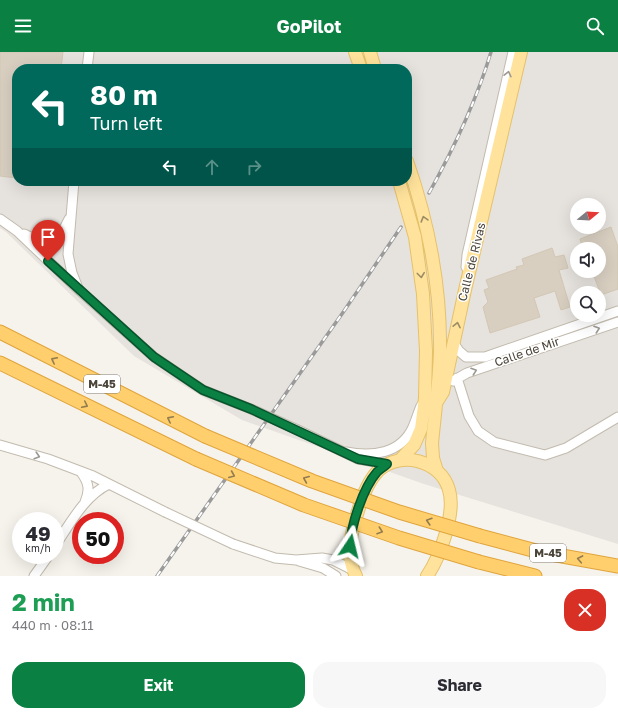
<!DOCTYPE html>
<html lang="en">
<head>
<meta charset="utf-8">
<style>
	:root { --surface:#fff; --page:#f7f7f7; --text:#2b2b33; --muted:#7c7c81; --accent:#0b8043 }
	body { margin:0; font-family:"Golos Text",sans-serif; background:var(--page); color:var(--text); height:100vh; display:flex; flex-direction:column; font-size:15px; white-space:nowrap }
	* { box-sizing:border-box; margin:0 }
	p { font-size:13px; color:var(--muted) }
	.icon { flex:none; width:22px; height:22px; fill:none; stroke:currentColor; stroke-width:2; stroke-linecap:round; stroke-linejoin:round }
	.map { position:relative; height:524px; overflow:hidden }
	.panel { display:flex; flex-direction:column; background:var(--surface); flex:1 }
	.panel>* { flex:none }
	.banner { position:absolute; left:12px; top:12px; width:400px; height:122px; border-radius:16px; box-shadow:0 4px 16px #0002; background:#00695c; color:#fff; overflow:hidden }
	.needle { width:26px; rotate:72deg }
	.fabs { position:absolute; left:570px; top:146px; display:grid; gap:8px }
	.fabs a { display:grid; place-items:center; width:36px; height:36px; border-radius:50%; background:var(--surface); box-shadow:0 4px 16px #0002; font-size:20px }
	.speed { position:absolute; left:12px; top:460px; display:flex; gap:8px; font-size:20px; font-weight:700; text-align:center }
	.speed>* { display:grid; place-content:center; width:52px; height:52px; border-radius:50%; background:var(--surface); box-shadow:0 4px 16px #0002; line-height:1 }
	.speed small { font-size:10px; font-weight:400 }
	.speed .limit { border:6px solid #d22; background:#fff; color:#111 }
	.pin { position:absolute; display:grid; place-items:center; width:34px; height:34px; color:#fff; margin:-41px -17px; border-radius:50% 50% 50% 0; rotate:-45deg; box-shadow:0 0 4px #0007 }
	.pin .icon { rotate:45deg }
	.me { position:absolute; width:44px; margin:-22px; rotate:10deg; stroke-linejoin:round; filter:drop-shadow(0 0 3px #0008) }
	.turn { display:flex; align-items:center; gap:14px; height:84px; padding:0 12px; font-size:18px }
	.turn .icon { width:52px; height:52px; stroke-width:2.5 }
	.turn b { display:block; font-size:28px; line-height:34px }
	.lanes { display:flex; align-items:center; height:38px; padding:0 12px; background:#0003; justify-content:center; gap:20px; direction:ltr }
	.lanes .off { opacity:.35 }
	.round { display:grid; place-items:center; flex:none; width:42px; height:42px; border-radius:16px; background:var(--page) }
	.summary { display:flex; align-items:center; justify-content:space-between; height:68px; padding:0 12px }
	h1 { font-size:24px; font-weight:700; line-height:30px; color:#1e9e55 }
	.button { display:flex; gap:8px; margin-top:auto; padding:8px 12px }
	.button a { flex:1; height:46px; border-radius:16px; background:var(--accent); color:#fff; font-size:16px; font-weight:700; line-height:46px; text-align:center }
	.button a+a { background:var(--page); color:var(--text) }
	header { display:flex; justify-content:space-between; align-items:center; height:52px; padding:0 12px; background:var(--accent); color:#fff; font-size:18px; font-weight:700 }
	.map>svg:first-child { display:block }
</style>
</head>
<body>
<header><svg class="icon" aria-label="menu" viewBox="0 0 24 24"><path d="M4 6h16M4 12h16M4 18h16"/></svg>GoPilot<svg class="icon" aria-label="search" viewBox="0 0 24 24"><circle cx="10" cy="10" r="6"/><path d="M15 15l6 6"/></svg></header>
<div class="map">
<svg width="618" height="524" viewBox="0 0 618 524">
	<rect width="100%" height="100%" fill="#f6f3ec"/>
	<!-- industrial -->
	<path fill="#e6e2dd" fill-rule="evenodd" d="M0 0H618V492L424 432 242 368 134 304 6 180 0 176ZM17 17H407V129H17ZM577 153H599V175H577ZM577 197H599V219H577ZM577 241H599V263H577Z"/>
	<!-- building -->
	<path fill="#d8cfc1" stroke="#d3c7b4" d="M0 0H63L61 17H17V126L0 124Z
		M611 175 618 195V237L601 243 592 219H599V197H583L580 187Z
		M552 196 555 205 564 203 568 216 559 218 570 255 561 258 555 239 534 246 540 265 490 281 483 255 488 250 484 238 489 236 486 228 517 217 516 215 524 213 522 207Z"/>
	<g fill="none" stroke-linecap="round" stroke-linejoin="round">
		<!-- minor casing -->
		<g stroke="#c2bbae" stroke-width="11">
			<path id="minor" d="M87 17 89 0
				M74 129 68 202 72 221 78 236
				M0 167 17 179 80 239 154 305 203 338 251 357
				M24 182C47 194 58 191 69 167
				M466 215 467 203 513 0
				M453 290 459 299 466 305H485L618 259
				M457 326 469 364 478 379 494 390 545 403 566 396 618 365
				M453 329 467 321 618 270
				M298 378 358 407 387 412
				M0 393 48 407 93 424 165 460
				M346 400C372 405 401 402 413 375 416 368 418 361 421 354
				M81 420C89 431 90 438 85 450
				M233 492 275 506 296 508 322 506 333 508 353 518
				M55 494C70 472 84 444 109 432
				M299 509 323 516 336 524
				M34 524 49 503"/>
		</g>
		<!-- major casing -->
		<g stroke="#e6c16a" stroke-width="14">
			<path id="major" d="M355 0 361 17
				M370 0 375 17
				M407 109C428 169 441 235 440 300 439 330 435 361 432 391L433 406 437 419
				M399 129 415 185 423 242 426 299 425 346 421 377 414 393 400 408
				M436 351 443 340 465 238 521 0
				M356 524C346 505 350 486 356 466 360 451 366 431 378 419 400 398 441 408 449 438 456 461 440 505 427 524"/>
		</g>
		<!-- highway casing -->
		<g stroke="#e0a43c" stroke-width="15">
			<path id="highway" d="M0 280 205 384
				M0 311 196 407
				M480 484 540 500 618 514
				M479 510 535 524"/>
		</g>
		<!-- minor -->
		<use href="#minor" stroke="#fff" stroke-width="9"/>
		<!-- major -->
		<use href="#major" stroke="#ffe39c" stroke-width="12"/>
		<!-- highway -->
		<use href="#highway" stroke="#ffcf6e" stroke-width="13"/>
		<!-- rail casing -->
		<g stroke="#9a9a9a" stroke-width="3.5">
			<path id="rail" d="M429 141C454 96 476 50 491 0
				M157 524 344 259 401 175"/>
		</g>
		<!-- rail -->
		<use href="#rail" stroke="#fff" stroke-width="2" stroke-dasharray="6" stroke-linecap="butt"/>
		<!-- minor-bridge casing -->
		<g stroke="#c2bbae" stroke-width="11" stroke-linecap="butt">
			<path id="minor-bridge" d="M251 357 298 378
				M165 460 233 492"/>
		</g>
		<!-- highway-bridge casing -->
		<g stroke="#e0a43c" stroke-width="15" stroke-linecap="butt">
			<path id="highway-bridge" d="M205 384 312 429 399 460 480 484
				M196 407 304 453 399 486 479 510"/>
		</g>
		<!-- minor-bridge -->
		<use href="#minor-bridge" stroke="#fff" stroke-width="9"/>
		<!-- highway-bridge -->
		<use href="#highway-bridge" stroke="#ffcf6e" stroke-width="13"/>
	</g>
	<!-- one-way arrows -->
	<defs><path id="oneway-chevron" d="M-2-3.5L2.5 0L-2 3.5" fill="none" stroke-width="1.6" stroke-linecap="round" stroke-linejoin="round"/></defs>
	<g stroke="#9c9892">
		<use href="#oneway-chevron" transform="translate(508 22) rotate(-77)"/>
		<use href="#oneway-chevron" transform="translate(597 277) rotate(-19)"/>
		<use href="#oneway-chevron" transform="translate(474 319) rotate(-19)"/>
		<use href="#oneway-chevron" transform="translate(37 404) rotate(17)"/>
	</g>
	<g stroke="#9c8c66">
		<use href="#oneway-chevron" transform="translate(424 167) rotate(-106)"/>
		<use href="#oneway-chevron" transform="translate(421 223) rotate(83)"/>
		<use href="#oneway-chevron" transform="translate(457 273) rotate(-78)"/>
	</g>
	<g stroke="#937c4e">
		<use href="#oneway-chevron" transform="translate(54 308) rotate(-153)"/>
		<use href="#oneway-chevron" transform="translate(85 353) rotate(26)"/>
		<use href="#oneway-chevron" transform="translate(170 367) rotate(-153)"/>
		<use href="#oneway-chevron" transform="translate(232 423) rotate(23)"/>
		<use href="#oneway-chevron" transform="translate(306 427) rotate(-157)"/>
		<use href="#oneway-chevron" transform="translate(429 469) rotate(-163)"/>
		<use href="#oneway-chevron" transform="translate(380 479) rotate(19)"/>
		<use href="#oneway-chevron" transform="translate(580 507) rotate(-169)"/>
	</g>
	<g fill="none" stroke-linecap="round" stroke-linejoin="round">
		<!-- route casing -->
		<g stroke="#07532c" stroke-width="10">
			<path id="route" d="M48 209 154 305 203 338 251 357 358 407 387 412C384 415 380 417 377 420 363 436 351 473 350 494"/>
		</g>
		<!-- route -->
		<use href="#route" stroke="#0b8043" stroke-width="7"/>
	</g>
	<g text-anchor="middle" stroke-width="3" stroke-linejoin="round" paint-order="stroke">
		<!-- shield labels -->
		<g fill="#fff" stroke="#817c74" stroke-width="1">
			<rect x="84" y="323" width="36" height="18" rx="3"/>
			<rect x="530" y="492" width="36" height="18" rx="3"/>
		</g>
		<g font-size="11" font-weight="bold" fill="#4b4439">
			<text x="102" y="336">M-45</text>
			<text x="548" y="505">M-45</text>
		</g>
		<!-- street labels -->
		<g font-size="12" fill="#4b4439" stroke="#fff">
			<text transform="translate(472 210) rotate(-76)" y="4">Calle de Rivas</text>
			<text transform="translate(527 300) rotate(-19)" y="4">Calle de Mir</text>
		</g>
	</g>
</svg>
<div class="fabs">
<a><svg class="needle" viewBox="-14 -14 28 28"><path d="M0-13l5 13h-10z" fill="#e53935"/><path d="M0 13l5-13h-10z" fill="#7c7c81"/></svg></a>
<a><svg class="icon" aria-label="sound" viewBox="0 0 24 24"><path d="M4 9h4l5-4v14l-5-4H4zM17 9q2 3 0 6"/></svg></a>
<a><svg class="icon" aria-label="search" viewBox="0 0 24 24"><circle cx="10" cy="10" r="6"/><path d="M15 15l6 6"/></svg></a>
</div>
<div class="speed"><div>49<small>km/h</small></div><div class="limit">50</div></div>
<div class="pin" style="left:48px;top:209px;background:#d93025"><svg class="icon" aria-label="arrive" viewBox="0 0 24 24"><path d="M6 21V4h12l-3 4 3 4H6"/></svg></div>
<svg class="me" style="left:350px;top:494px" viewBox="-20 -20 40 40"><path d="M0-17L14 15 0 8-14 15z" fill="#0b8043" stroke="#fff" stroke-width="4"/></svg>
<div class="banner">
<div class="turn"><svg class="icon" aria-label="left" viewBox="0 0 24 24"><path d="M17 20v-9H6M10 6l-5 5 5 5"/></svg><div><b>80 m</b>Turn left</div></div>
<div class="lanes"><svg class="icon" aria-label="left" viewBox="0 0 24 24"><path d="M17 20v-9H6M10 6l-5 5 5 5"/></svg><svg class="icon off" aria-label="ahead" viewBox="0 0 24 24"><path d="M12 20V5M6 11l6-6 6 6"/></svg><svg class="icon off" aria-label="right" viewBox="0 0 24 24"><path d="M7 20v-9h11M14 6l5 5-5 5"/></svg></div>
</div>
</div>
<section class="panel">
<div class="summary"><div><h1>2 min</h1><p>440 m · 08:11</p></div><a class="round" style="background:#d93025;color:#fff"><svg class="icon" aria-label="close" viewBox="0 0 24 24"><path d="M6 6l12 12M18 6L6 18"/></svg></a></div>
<div class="button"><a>Exit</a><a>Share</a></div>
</section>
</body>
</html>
